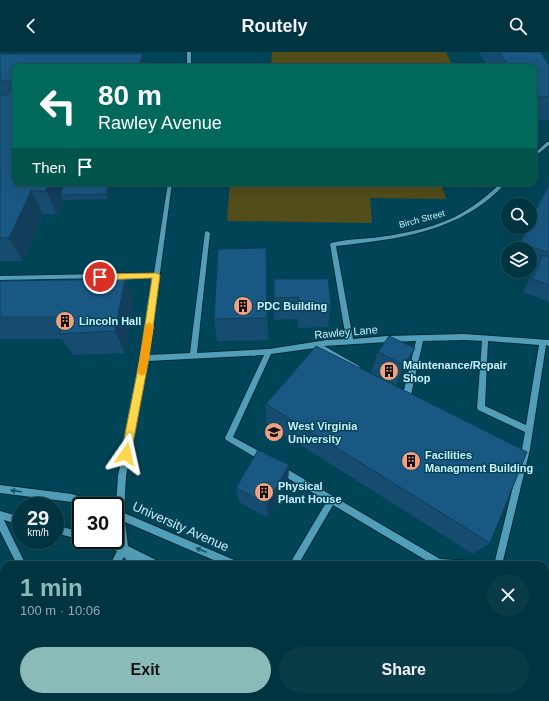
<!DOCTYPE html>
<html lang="en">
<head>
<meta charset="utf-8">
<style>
	:root { --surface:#003441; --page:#0a3c48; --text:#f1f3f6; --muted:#95aab1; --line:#224f5a; --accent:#8bbbb9 }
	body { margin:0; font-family:Arial,sans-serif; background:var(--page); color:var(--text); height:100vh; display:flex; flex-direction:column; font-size:15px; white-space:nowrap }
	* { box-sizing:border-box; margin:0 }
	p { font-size:13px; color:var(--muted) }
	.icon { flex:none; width:22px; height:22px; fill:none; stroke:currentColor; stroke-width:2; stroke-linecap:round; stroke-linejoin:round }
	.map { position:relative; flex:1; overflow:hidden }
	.side { position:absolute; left:0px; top:509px; width:549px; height:140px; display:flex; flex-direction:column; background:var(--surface); border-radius:12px 12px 0 0; box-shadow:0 4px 16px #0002,0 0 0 1px var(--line) }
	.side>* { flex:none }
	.guide { position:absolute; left:12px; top:12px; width:525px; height:122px; border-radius:8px; box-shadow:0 4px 16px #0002,0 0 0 1px var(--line); background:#00695c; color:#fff; overflow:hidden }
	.controls { position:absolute; left:501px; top:146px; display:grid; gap:8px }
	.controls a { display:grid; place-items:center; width:36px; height:36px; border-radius:50%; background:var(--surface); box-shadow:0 4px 16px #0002,0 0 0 1px var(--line); font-size:20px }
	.speed { position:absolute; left:12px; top:445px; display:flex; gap:8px; font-size:20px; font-weight:700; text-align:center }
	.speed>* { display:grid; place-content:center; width:52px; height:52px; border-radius:50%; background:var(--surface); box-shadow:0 4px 16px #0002,0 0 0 1px var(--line); line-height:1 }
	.speed small { font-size:10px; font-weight:400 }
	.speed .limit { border:2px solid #111; border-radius:6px; background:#fff; color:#111 }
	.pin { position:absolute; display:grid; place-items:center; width:34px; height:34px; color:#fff; margin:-17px; border:2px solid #fff; border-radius:50%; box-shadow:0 1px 4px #0007 }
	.me { position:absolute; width:44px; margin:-22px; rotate:11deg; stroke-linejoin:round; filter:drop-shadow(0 0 3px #0008) }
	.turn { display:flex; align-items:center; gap:14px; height:84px; padding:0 20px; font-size:18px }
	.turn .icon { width:52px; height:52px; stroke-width:2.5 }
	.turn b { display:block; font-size:28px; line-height:34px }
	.then { display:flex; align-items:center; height:38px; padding:0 20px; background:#0003; gap:8px; font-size:15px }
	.round { display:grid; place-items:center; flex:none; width:42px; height:42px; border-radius:21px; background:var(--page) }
	.overview { display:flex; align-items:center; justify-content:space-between; height:68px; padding:0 20px }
	h1 { font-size:24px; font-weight:800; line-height:30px; color:var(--accent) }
	.button { display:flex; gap:8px; margin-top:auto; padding:8px 20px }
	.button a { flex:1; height:46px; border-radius:24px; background:var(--accent); color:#111; font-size:16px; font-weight:800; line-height:46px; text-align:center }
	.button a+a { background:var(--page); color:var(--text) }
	header { display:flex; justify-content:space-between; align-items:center; height:52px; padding:0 20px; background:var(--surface); font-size:18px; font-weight:800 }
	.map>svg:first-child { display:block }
</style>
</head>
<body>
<header><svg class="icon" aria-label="back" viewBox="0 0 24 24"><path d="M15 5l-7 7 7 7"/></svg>Routely<svg class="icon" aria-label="search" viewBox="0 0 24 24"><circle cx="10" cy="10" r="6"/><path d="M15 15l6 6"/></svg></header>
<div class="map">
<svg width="549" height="649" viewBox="0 0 549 649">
	<rect width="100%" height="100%" fill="#004557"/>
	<!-- green -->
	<path fill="#534d1a" d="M272 0H446L453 15H271Z
		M230 131H441L446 147 370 146 372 171 227 169Z
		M240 645H345L356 649H235Z"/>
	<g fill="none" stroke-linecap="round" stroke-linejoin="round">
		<!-- minor casing -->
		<g stroke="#002a36" stroke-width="2">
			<path id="minor" d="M187 0H191V15H187Z
				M547 90H549V93L534 105V102Z
				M168 131H172L149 303 190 301 205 180 207 179 210 181 197 301 269 297 327 288 346 287 330 192 331 191C347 187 364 187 380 185 408 181 438 175 462 161 476 153 489 142 501 131H506C461 180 399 187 336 194L353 287 387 284 464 282 549 288V294L546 293 530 397 502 513H494L522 397 525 380 478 358 477 356 482 289 464 288 423 289 411 343 410 345 407 346 398 342 397 340 398 338 401 337 404 338 416 289 387 290 324 294 359 314 360 316 359 318 357 319 315 296 271 302 233 385 266 403 267 406 266 409 263 410 226 388 225 386 264 303 148 309 126 424 124 461 239 510 240 513H225L125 470 128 494 160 510 161 513H147L137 508 139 513H130L124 505 119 513H110L117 499 92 491 91 488H109L119 491 116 466 115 465 118 424 142 306 154 225 0 228V224L154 221ZM488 289 539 293 526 373 485 354Z
				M280 413 440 507 471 509 474 510 475 513H434L333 453 298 513H289L327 449 277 420 276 417 277 414Z
				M0 433 72 442 98 451 99 454H83L72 450 0 441Z
				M0 459 21 465V473L4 468 26 513H17L0 479Z
				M55 473 81 480 82 488 55 481Z
				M74 645H84L86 649H76Z
				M144 645H154V649H144Z
				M180 645H190L189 649H179Z
				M460 645H479L481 649H462Z
				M523 645H535L537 649H525Z"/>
		</g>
		<!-- minor -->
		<use href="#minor" fill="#529eb8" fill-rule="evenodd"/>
	</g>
	<!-- wall -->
	<path fill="#164c70" d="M479 0H540L549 13V68H534V15H488Z
		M0 2 15 15V131H111V133L108 147 62 148 57 162H43L23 209H0Z
		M549 130V250L523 240 534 217 530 216V197H516L527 175H530V169Z
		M266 196 268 288 217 289 214 267Z
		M125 227 133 250 125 301 73 303 62 287H0V229Z
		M274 227 331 253 328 275 298 276V267L274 268Z
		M415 296 406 317 396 333 371 321 378 300Z
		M266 352 490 491 473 502 266 371Z
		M289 413 288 429 268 466 239 450 236 436Z"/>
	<!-- shaded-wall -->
	<path fill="#123e5b" d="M143 2 146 15H138Z
		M49 131H68L60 143 62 148 57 162 46 139Z
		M109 131H111V133L108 147 106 142Z
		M31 139 43 162 23 209 9 186Z
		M125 227 133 250 125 301 115 279Z
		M415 296 406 317 396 333 404 313Z
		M289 413 288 429 268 466 267 452Z"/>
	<!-- building -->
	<path fill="#195882" stroke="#123e5b" d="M499 0H540L549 13V45H534V15H509Z
		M0 2H143L138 15H15V29H0Z
		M15 31V131H49L46 139H31L9 186H0V43H7Z
		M64 131H109L106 142 60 143Z
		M549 132V201L520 191 528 175H530V171Z
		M266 196 267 266 214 267 218 197Z
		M543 203 549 205V233L532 227Z
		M125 227 115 279 59 282 65 265H0V229Z
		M274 227H328L331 253 300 254 299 245 274 246Z
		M389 284 415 296 404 313 378 300Z
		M316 294 527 400 490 491 266 352Z
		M258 398 289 413 267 452 236 436Z"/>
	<!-- one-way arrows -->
	<defs><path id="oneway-solid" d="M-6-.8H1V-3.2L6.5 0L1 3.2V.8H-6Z"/></defs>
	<g fill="#10576a">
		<use href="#oneway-solid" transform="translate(16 439) rotate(-173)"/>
		<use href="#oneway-solid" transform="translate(201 498) rotate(-157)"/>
	</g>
	<!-- route -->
	<path fill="#ffd54a" stroke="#a68a30" d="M157 221 160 223 149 306 131 402 130 405 126 407 123 405 121 402 140 306 152 226 100 228 96 225 100 222Z"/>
	<!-- slow -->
	<path fill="#f59e0b" d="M149 270 154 274 146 321 142 324 137 321 145 274Z"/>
	<!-- icons -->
	<defs>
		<g id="building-disc" transform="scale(1)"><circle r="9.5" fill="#f2a07f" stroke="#004557"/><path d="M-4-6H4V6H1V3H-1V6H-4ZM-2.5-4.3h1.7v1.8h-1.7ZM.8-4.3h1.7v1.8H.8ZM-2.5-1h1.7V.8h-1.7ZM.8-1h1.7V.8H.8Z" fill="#111"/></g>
		<g id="university-disc" transform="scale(1)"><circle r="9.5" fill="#f2a07f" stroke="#004557"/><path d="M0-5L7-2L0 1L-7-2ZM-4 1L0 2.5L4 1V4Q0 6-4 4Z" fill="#111"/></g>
	</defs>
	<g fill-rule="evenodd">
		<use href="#building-disc" x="243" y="254"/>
		<use href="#building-disc" x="65" y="269"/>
		<use href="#building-disc" x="389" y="319"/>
		<use href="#university-disc" x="274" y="380"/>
		<use href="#building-disc" x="411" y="409"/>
		<use href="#building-disc" x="264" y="440"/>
	</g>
	<g text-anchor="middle" stroke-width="3" stroke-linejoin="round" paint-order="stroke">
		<!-- far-street labels -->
		<g font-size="9" fill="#cbeffd" stroke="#004557">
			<text transform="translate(422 167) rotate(-15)" y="3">Birch Street</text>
		</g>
		<!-- poi labels -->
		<g font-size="11" font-weight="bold" fill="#cbeffd" stroke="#004557" text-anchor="start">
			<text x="257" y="258">PDC Building</text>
			<text x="79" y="273">Lincoln Hall</text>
			<text x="403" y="317">Maintenance/Repair<tspan x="403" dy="13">Shop</tspan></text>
			<text x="288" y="378">West Virginia<tspan x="288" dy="13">University</tspan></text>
			<text x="425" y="407">Facilities<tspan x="425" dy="13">Managment Building</tspan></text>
			<text x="278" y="438">Physical<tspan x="278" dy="13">Plant House</tspan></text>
		</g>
		<!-- street labels -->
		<g font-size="11" fill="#cbeffd" stroke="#004557">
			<text transform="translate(346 280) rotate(-5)" y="4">Rawley Lane</text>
		</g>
		<!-- near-street labels -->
		<g font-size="13" fill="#cbeffd" stroke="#004557">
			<text transform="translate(181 474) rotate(24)" y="5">University Avenue</text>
		</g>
	</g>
</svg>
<div class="controls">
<a><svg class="icon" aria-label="search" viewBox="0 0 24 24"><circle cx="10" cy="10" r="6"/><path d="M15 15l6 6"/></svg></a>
<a><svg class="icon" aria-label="layers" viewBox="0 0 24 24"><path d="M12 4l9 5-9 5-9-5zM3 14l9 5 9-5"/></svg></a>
</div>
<div class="speed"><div>29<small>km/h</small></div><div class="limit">30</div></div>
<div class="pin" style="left:100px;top:225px;background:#d93025"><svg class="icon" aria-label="arrive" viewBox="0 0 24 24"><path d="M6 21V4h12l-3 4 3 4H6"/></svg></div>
<svg class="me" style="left:126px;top:402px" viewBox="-20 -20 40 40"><path d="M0-17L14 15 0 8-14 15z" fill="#ffd54a" stroke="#fff" stroke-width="4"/></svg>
<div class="guide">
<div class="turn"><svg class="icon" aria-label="left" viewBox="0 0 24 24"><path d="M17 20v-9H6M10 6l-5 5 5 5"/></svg><div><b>80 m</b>Rawley Avenue</div></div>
<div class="then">Then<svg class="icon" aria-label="arrive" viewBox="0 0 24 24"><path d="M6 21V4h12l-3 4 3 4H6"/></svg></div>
</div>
<section class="side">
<div class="overview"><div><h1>1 min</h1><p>100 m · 10:06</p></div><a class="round"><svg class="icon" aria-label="close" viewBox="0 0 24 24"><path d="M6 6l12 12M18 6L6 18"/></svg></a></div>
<div class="button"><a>Exit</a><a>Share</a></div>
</section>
</div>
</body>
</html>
